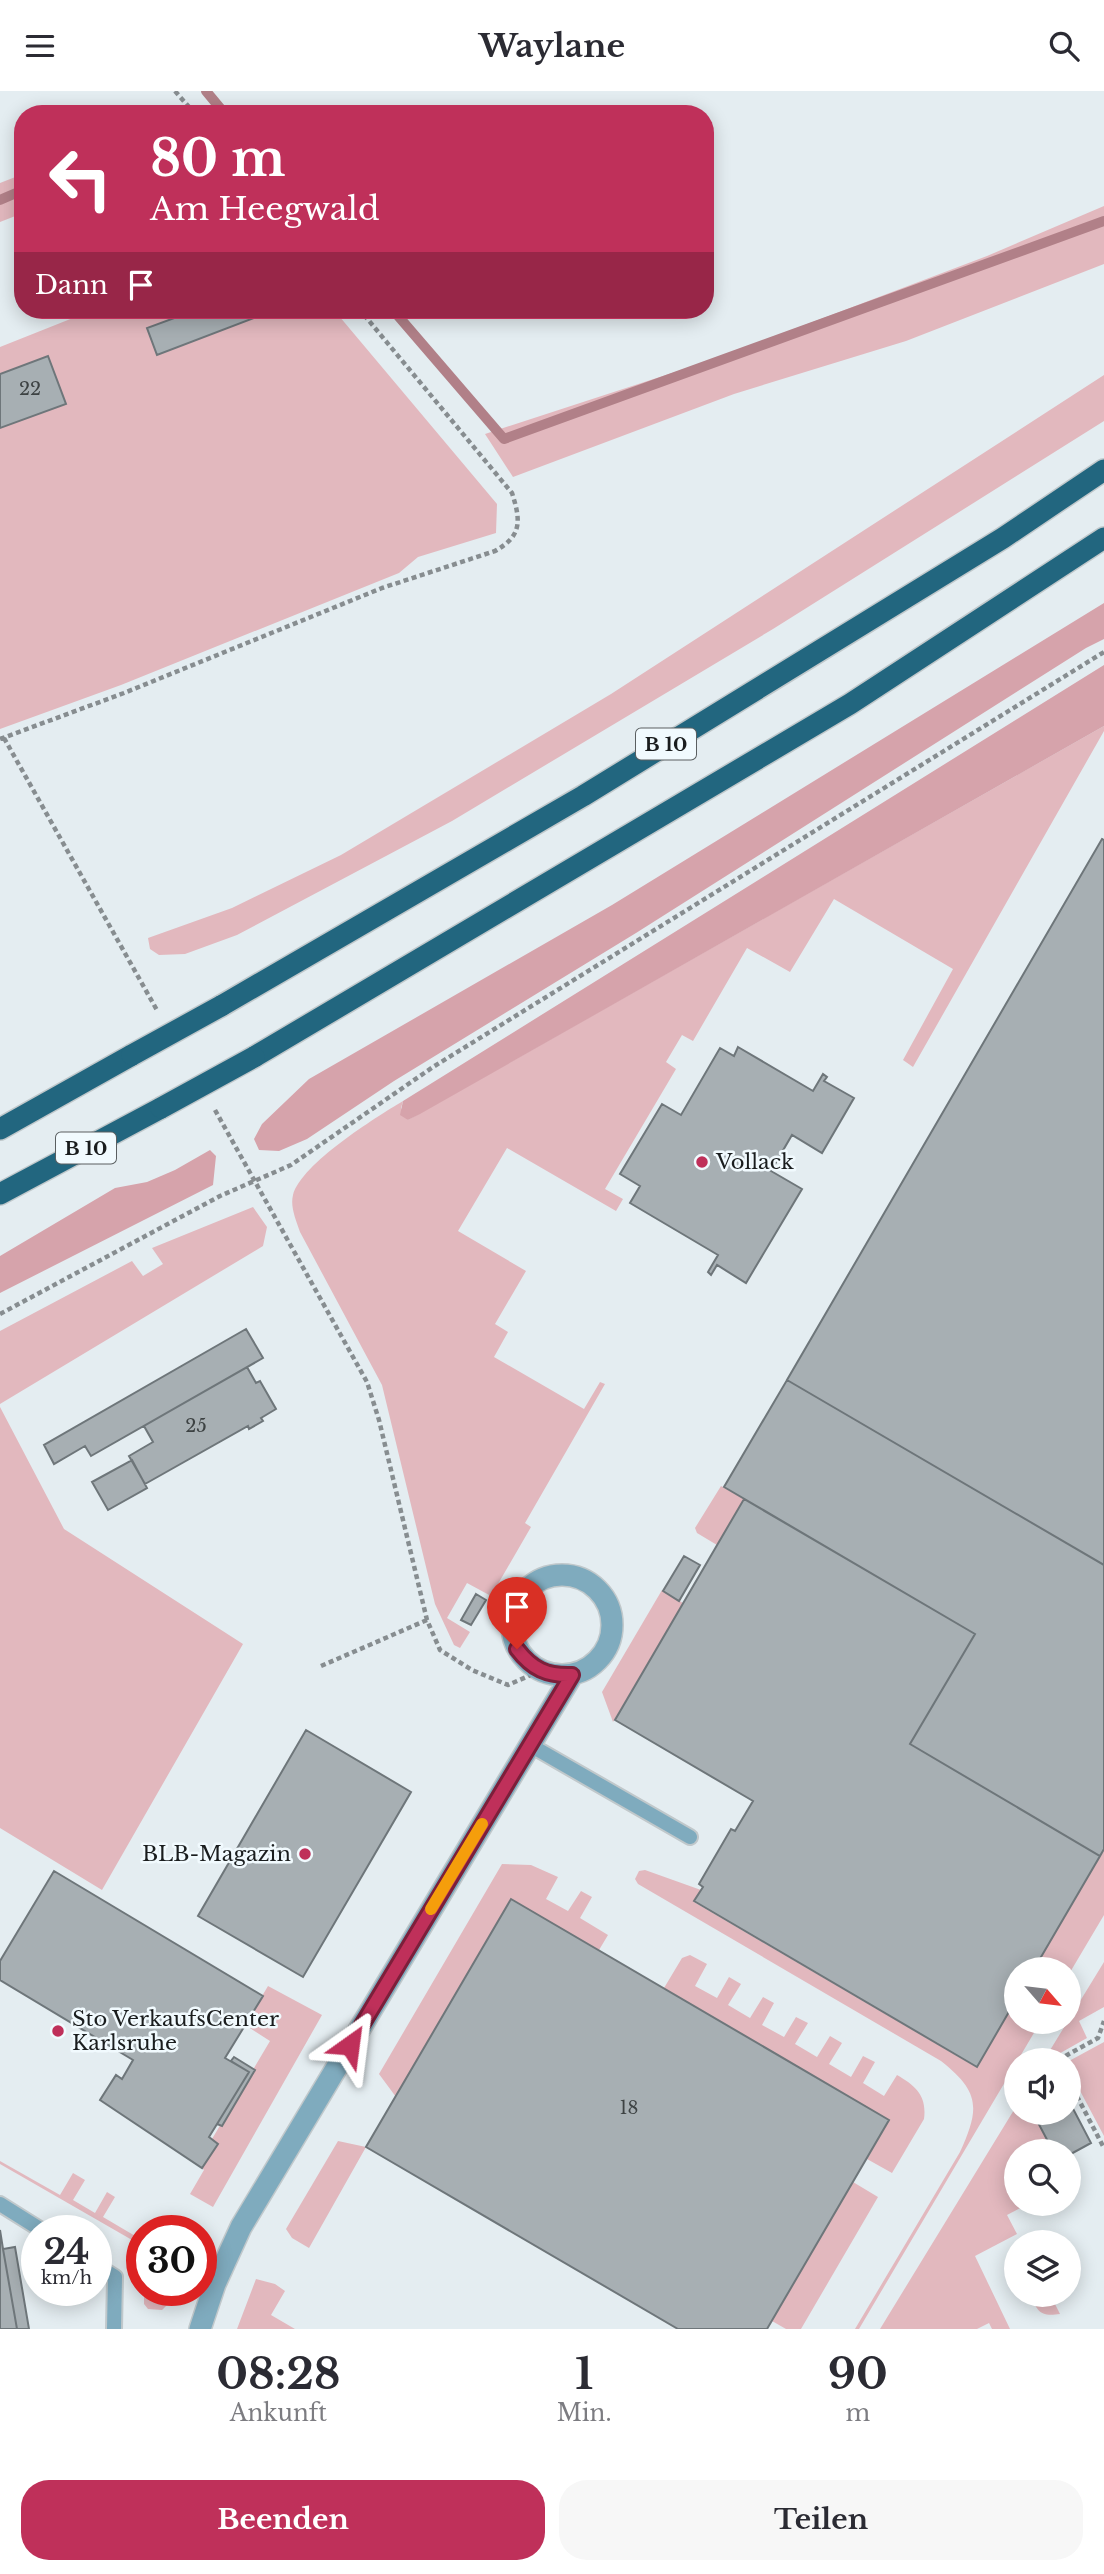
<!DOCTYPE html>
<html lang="de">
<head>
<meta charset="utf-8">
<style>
	:root { --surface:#fff; --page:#f7f7f7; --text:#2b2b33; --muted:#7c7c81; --accent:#bf305a }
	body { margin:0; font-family:"Libre Baskerville",serif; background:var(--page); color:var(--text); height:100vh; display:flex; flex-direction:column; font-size:26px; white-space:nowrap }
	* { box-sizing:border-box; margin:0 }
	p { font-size:23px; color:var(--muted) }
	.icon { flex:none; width:38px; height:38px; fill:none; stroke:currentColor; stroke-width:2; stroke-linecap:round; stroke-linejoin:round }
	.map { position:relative; height:2238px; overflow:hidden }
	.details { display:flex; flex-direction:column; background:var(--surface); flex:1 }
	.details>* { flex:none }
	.banner { position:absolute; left:14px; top:14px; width:700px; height:214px; border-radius:28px; box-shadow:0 4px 18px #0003; background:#bf305a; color:#fff; overflow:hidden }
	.needle { width:46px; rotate:118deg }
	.tools { position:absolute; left:1004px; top:1866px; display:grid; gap:14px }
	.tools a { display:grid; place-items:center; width:77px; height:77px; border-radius:50%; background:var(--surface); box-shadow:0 4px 18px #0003; font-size:35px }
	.speed { position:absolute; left:21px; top:2124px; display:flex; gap:14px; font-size:35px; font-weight:700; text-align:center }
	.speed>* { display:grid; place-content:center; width:91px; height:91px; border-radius:50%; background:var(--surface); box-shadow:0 4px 18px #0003; line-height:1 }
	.speed small { font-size:18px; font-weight:400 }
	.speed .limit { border:10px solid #d22; background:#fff; color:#111 }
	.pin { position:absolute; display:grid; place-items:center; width:60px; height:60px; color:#fff; margin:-72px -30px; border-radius:50% 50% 50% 0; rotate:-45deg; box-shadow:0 0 7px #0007 }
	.pin .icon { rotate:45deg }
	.me { position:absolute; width:77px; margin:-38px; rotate:31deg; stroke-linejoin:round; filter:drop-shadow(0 0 5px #0008) }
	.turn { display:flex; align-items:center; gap:24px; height:147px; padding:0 21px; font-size:32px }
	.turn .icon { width:91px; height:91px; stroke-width:2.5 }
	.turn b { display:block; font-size:49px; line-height:60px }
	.then { display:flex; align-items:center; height:66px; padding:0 21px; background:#0003; gap:14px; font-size:26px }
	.eta { display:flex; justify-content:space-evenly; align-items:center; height:119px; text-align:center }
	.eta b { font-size:42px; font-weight:800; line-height:49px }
	.primary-button { display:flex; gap:14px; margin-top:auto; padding:14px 21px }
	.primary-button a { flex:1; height:80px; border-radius:28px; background:var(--accent); color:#fff; font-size:28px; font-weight:800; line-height:80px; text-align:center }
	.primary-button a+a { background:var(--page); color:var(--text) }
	header { display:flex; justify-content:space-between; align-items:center; height:91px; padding:0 21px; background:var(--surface); font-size:32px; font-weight:800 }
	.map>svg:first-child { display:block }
</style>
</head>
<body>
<header><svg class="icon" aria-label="menu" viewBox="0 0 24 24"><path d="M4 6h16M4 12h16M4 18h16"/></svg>Waylane<svg class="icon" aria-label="search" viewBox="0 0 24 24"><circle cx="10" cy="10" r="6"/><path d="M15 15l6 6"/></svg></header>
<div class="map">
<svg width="1104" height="2238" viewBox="0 0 1104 2238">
	<rect width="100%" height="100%" fill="#e4edf1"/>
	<!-- green -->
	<path fill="#e2b8be" d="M23 83V122L0 131V92Z
		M1104 115V173L906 250 734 303 513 386 485 343 718 267 987 165Z
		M93 219H334L497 413 496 442 418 466 399 482 121 594 0 638V256Z
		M1104 284V330L773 538 452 730 237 844 185 863 159 864 150 858 148 847 232 817 341 764 611 603Z
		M1104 635V640L913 976 903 969 953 878 834 808 790 881 747 857 693 950 682 944 666 971 676 978 605 1098 623 1108 616 1120 507 1057 458 1140 526 1180 495 1233 508 1241 494 1266 584 1318 600 1291 605 1293 525 1432 531 1436 491 1505 467 1492 447 1527 470 1541 460 1557 454 1554 435 1513 382 1294 300 1141C296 1129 290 1116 293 1104 302 1072 375 1027 403 1010L401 1017 408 1029Z
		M253 1116 267 1136 263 1155 0 1313V1240L132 1170 143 1185 163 1173 152 1157Z
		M0 1316 64 1438 243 1553 102 1799 0 1737Z
		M721 1395 744 1408 717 1454 697 1442 695 1437Z
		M662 1499 683 1512 613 1631 602 1601Z
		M1104 1758V1824L1069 1883V1878H1034Z
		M502 1773 531 1774 558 1786 546 1808 568 1820 581 1800 592 1806 580 1827 608 1844 599 1859 511 1809 396 2006 379 1983Z
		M645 1779 701 1799 694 1811 976 1976 1017 1907V1930H1041L859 2238H855L960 2061C980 2017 980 2001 941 1970L638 1793 635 1788 639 1780Z
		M690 1864 707 1873 695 1895 717 1907 729 1886 741 1893 728 1914 750 1927 763 1906 774 1912 762 1934 784 1946 796 1926 808 1932 795 1953 817 1966 830 1945 842 1952 829 1973 851 1986 863 1965 875 1971 863 1992 884 2005 897 1984C916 1995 927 2005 924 2028L892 2082 867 2068 889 2029 664 1897 682 1867Z
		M1104 1871V1916L1079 1930 1087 1947 1048 1969H1044Z
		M268 1895 322 1924 213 2116 190 2103 204 2079 202 2077 218 2053 212 2048 270 1950 245 1934Z
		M1104 1951V2045L1069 1979V1970Z
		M1017 2014V2021H1045L1053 2060H1017V2112H1030L1007 2124 1017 2143 975 2165 1010 2238H992L989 2232 977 2238H880Z
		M338 2050 366 2056 309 2157 292 2147 286 2138Z
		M0 2070 60 2104 73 2082 85 2089 73 2109 95 2122 107 2101 115 2106 103 2126 142 2149V2164L139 2153 0 2073Z
		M853 2091 878 2106 801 2238H786L772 2230Z
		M256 2188 275 2193 285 2200 271 2224 295 2238H237Z
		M144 2200H171L167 2214 162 2219 148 2218 144 2213Z
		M1029 2203H1050L1060 2223C1039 2226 1038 2220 1029 2203Z"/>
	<!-- forest -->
	<path fill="#d6a3ab" d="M1104 512V548L1086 557 636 842 394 990 307 1048 279 1060 259 1059 254 1048 262 1033 309 988 612 814Z
		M1104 574V635L420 1023 408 1029 400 1024 403 1010Z
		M210 1059 216 1065 213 1094 0 1202V1165L115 1097 147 1091 175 1079Z"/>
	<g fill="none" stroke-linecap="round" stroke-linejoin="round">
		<!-- stream -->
		<path stroke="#b18088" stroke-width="10" d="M206 0 225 23
			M0 109 23 99
			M393 219 504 348 1104 130"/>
	</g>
	<!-- building -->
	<path fill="#a7afb3" stroke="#6e767a" stroke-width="2" d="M196 219H251L254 227 157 264 147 237Z
		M48 265 66 313 0 337V283Z
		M1102 748 1104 749V1474L787 1289Z
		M738 956 813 1000 823 983 827 986 824 990 854 1007 822 1062 792 1044 771 1080 802 1098 746 1192 717 1174 711 1184 708 1181 718 1164 630 1112 640 1095 620 1083 662 1013 681 1024 720 957 734 965Z
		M246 1238 263 1267 91 1365 85 1355 54 1373 44 1354Z
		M247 1276 256 1292 260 1290 276 1318 261 1327 263 1330 249 1338 248 1335 145 1393 129 1365 153 1351 144 1335Z
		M787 1289 1104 1474V1758L1100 1765 910 1653 975 1543 724 1396Z
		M132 1369 147 1397 108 1419 92 1391Z
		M744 1408 975 1543 910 1653 1100 1765 1034 1878H1017V1907L977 1976 694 1810 703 1796 699 1793 731 1738 735 1740 753 1710 615 1629Z
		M684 1465 700 1474 679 1510 663 1500Z
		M476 1503 486 1509 471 1534 461 1529Z
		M306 1639 411 1701 303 1886 198 1825Z
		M54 1780 263 1905 225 1967 249 1981 209 2046 218 2053 202 2077 100 2009 116 1984 122 1988 133 1969 0 1889V1870Z
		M511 1808 889 2029 767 2238H678L366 2056Z
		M234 1966 255 1979 222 2035 217 2033 249 1981 231 1970Z
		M1069 2010 1091 2052 1069 2064V2060H1053L1035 2026 1045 2021H1069Z
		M0 2139 3 2158 17 2238H0Z
		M15 2156 29 2238H17L3 2158Z"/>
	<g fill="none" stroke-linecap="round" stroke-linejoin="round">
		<!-- service casing -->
		<g stroke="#c0c8cb" stroke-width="18">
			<path id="service" d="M530 1654 690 1746
				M0 2113 43 2140
				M96 2174 115 2186 114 2238"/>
		</g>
		<!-- minor casing -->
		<g stroke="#c0c8cb" stroke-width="24">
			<path id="minor" d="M512 1534a50 50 0 1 1 100 0a50 50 0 1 1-100 0Z
				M200 2238 215 2193 241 2136 572 1584"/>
		</g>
		<!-- trunk casing -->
		<g stroke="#c0c8cb" stroke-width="24">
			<path id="trunk" d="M221 915 583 705 1003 447 1104 379
				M254 966 850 613 1104 447
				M0 1038 132 964
				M0 1103 161 1017"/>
		</g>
		<!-- path -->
		<path stroke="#878d90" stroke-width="4.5" stroke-dasharray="5 3.5" stroke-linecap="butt" d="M175 0 195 23
			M4 647 158 921
			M0 648 124 602 382 497 495 460C522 445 521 430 512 402L360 219
			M215 1019 367 1291 379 1329 427 1529 440 1559 472 1579 508 1594 540 1580
			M0 1223 220 1105 291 1074 433 976 1104 561
			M321 1575 427 1529
			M1058 1969 1098 1947 1104 1930
			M1069 1990 1104 2057"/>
		<!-- service -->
		<use href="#service" stroke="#7fabbe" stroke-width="14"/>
		<!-- minor -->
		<use href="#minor" stroke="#7fabbe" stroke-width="21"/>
		<!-- trunk -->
		<use href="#trunk" stroke="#22667f" stroke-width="21"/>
		<!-- trunk-bridge casing -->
		<g stroke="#c0c8cb" stroke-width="24" stroke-linecap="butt">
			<path id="trunk-bridge" d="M132 964 221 915
				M161 1017 254 966"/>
		</g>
		<!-- trunk-bridge -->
		<use href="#trunk-bridge" stroke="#22667f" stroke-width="21"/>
	</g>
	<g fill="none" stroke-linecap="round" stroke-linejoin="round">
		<!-- route casing -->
		<g stroke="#7c1f3a" stroke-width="18">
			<path id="route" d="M350 1954 572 1584C547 1585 532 1578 517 1558"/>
		</g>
		<!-- route -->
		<use href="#route" stroke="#bf305a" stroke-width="12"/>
		<!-- slow -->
		<path stroke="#f59e0b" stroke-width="12" d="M431 1818 482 1733"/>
	</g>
	<!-- markers -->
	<g fill="#bf305a" stroke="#f1fafe" stroke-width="2.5">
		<circle cx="702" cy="1071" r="7"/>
		<circle cx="305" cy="1763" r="7"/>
		<circle cx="58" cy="1940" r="7"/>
	</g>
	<g text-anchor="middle" stroke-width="5" stroke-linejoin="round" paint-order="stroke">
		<!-- number labels -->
		<g font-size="18" fill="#3d4243">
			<text x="30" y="304">22</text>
			<text x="196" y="1341">25</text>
			<text x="629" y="2023">18</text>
		</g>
		<!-- shield labels -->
		<g fill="#f1fafe" stroke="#5a5f61" stroke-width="2">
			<rect x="636" y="637.5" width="60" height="31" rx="5"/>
			<rect x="56" y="1041.5" width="60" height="31" rx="5"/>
		</g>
		<g font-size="19" font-weight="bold" fill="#1a1d1e">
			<text x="666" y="660">B 10</text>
			<text x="86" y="1064">B 10</text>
		</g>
		<!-- poi labels -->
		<g font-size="21" fill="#1a1d1e" stroke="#f1fafe" text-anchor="start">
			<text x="716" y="1078">Vollack</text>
			<text x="291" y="1770" text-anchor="end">BLB-Magazin</text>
			<text x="72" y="1935">Sto VerkaufsCenter<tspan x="72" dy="24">Karlsruhe</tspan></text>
		</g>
	</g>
</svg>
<div class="tools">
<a><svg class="needle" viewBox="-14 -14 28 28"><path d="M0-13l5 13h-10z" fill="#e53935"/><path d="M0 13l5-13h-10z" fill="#7c7c81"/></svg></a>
<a><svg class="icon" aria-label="sound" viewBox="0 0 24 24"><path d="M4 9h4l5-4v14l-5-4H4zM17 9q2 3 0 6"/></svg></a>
<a><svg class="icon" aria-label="search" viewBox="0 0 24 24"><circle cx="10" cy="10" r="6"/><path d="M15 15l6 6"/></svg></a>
<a><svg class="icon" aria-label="layers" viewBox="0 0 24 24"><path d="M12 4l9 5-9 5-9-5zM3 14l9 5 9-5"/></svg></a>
</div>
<div class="speed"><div>24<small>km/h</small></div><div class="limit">30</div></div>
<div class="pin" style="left:517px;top:1558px;background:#d93025"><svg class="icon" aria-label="arrive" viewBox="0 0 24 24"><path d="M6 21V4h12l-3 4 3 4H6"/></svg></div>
<svg class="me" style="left:350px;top:1954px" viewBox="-20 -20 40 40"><path d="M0-17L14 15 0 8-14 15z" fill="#bf305a" stroke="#fff" stroke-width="4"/></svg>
<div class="banner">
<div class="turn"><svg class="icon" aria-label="left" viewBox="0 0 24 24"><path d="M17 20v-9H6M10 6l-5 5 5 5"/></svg><div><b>80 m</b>Am Heegwald</div></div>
<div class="then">Dann<svg class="icon" aria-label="arrive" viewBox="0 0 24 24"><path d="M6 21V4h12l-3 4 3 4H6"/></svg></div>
</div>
</div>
<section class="details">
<div class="eta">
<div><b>08:28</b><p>Ankunft</p></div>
<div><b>1</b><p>Min.</p></div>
<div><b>90</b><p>m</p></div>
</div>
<div class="primary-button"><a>Beenden</a><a>Teilen</a></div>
</section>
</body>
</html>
